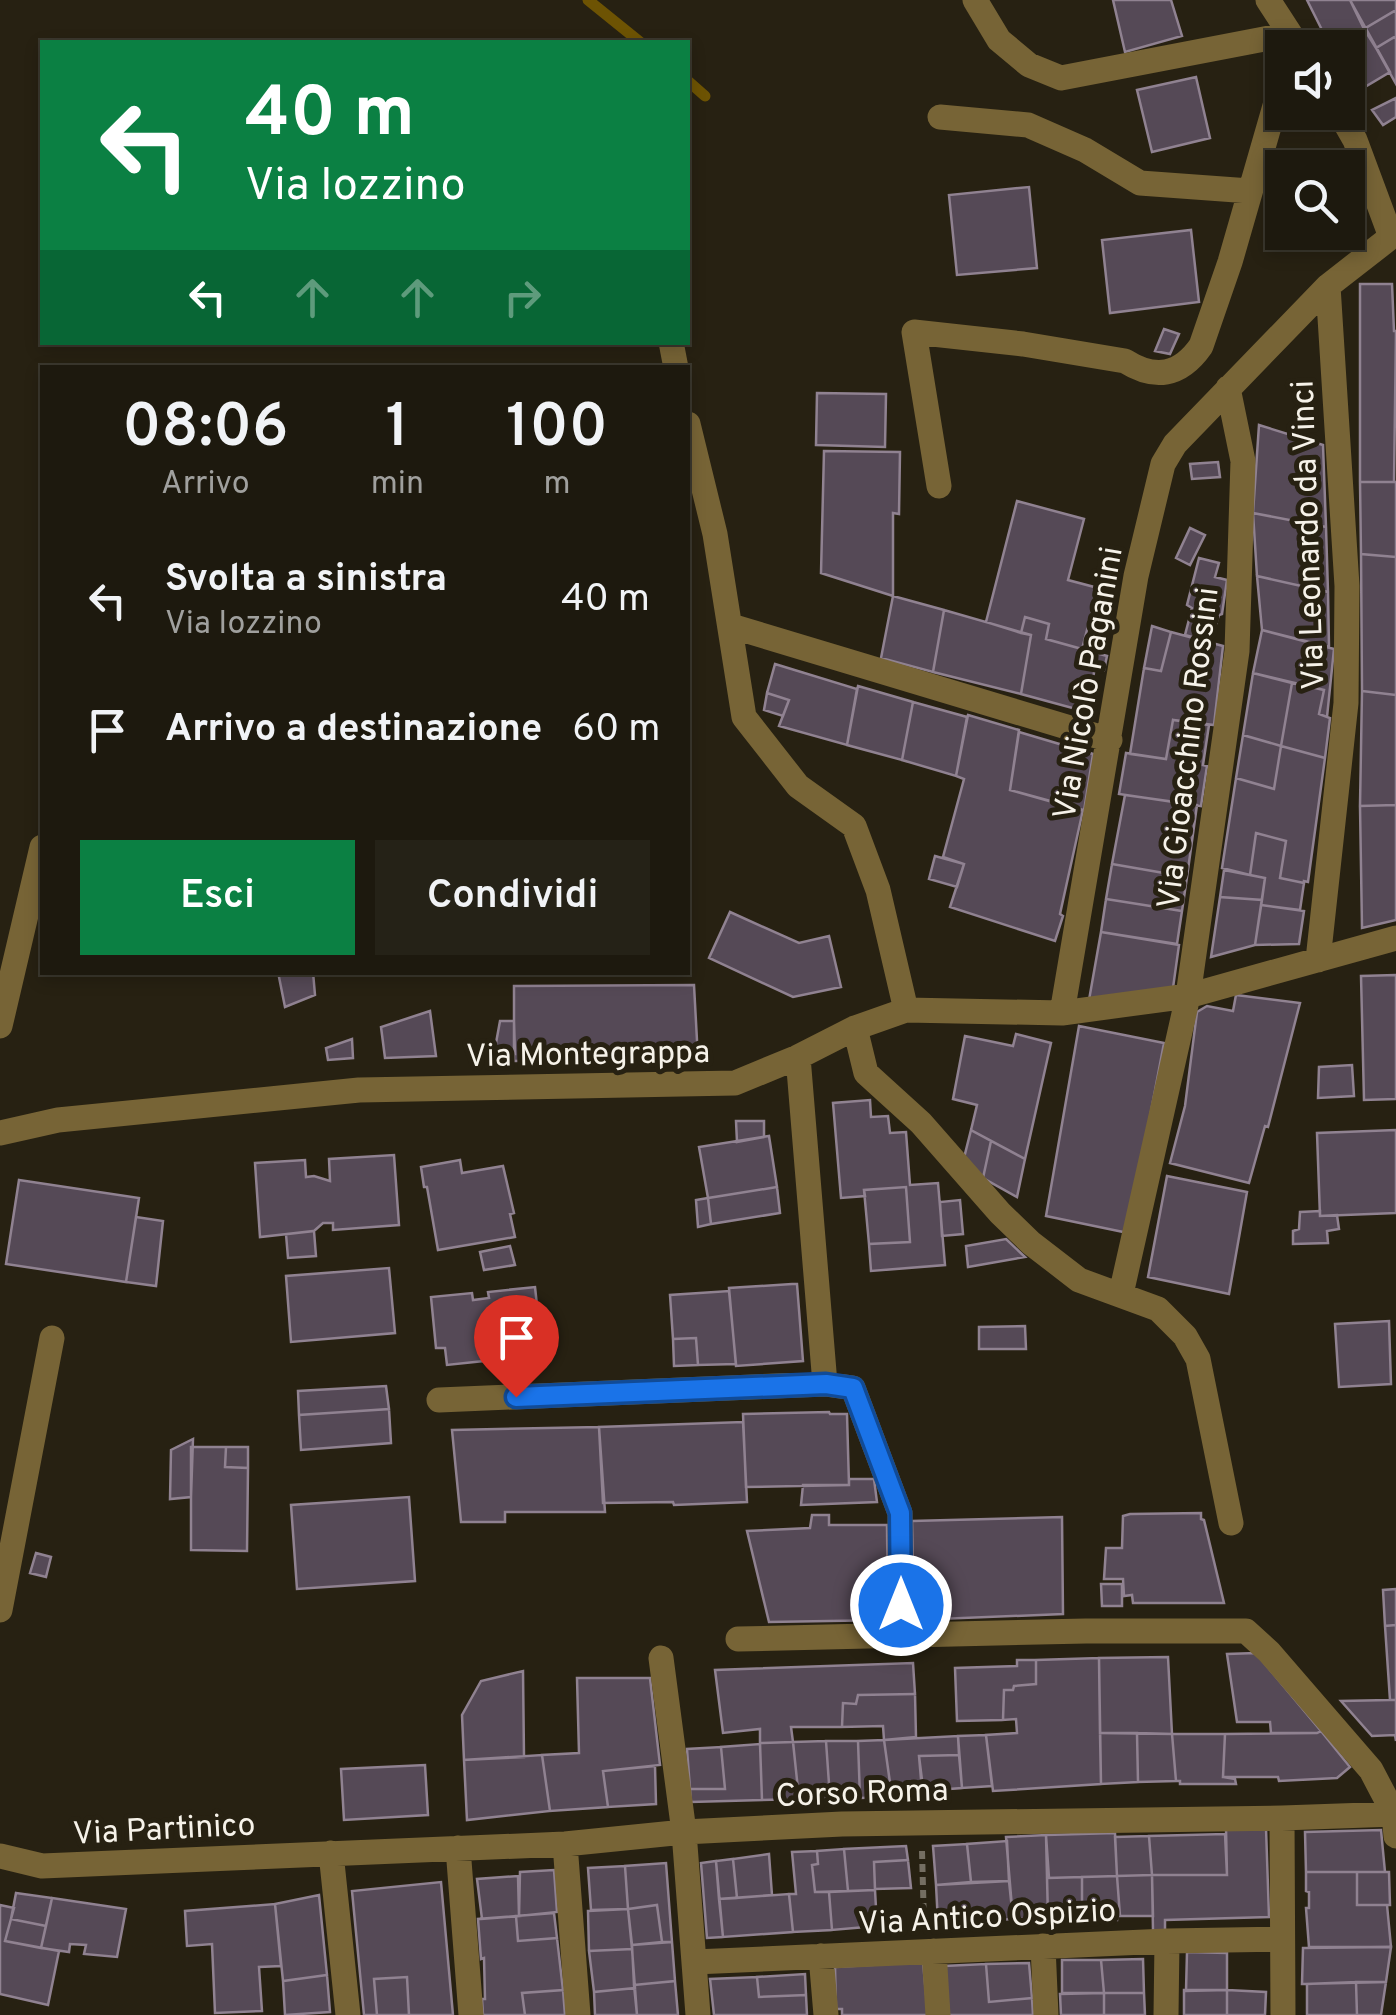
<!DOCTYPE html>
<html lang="it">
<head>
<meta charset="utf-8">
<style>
	:root { --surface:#1d190e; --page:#252217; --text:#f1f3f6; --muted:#a0a09e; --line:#3b382e; --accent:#0b8043 }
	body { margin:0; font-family:Overpass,sans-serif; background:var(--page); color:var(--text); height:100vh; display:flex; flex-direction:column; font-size:38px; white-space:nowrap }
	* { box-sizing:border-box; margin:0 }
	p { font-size:32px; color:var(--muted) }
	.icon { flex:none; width:55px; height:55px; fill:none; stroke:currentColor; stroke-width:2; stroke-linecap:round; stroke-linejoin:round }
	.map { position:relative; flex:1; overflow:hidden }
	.details { position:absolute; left:40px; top:365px; width:650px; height:610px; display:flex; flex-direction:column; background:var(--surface); border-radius:0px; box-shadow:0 5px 15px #0003,0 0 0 2px var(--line) }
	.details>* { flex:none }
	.guide { position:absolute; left:40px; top:40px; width:650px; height:305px; border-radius:0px; box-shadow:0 5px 15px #0003,0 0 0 2px var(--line); background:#0b8043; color:#fff; overflow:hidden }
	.buttons { position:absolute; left:1265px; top:30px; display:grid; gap:20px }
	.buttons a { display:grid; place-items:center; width:100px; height:100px; border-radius:0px; background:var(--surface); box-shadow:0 5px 15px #0003,0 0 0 2px var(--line); font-size:50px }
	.pin { position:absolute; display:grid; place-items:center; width:85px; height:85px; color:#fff; margin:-102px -42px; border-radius:50% 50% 50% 0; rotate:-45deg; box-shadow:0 0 10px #0007 }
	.pin .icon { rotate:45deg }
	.me { position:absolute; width:110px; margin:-55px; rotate:0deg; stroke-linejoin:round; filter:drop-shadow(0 0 8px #0008) }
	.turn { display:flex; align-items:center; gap:35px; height:210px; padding:0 40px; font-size:45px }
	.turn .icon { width:130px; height:130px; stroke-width:2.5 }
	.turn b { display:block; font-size:70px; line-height:85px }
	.lanes { display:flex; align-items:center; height:95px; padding:0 40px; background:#0003; justify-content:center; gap:50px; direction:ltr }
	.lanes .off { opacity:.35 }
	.eta { display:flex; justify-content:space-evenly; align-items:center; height:170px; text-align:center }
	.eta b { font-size:60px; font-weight:600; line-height:70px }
	.cta { display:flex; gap:20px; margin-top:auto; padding:20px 40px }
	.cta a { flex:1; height:115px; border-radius:0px; background:var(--accent); color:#fff; font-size:40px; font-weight:600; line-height:115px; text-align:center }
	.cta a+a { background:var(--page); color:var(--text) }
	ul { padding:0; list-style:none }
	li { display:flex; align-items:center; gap:30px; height:130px; padding:0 40px }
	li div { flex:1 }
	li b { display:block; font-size:38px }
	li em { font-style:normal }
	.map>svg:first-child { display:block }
</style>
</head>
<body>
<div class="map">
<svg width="1396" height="2015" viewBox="0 0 1396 2015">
	<rect width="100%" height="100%" fill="#272112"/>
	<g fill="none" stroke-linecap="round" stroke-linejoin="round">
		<!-- stream -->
		<path stroke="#6d5303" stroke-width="11" d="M588 0 640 42
			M688 81 705 96"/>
	</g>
	<!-- building -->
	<path fill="#554956" stroke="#908291" stroke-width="2.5" d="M1113 0H1171L1182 36 1125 52Z
		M1307 0H1350L1390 72 1358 91 1348 77V48H1331Z
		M1350 0H1396V10L1364 29Z
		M1396 10V36L1376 48 1364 29Z
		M1396 36V84L1376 48Z
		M1196 77 1210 138 1152 152 1137 90Z
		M1396 98V117L1383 125 1372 110Z
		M1029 187 1037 268 957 275 949 195Z
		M1191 230 1199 302 1110 313 1102 240Z
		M1360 284H1392L1394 331H1396L1394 482H1360Z
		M1164 329 1179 334 1170 354 1155 351Z
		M817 393 886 394 885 447 816 445Z
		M1259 425 1323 445 1326 527 1253 513Z
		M824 451 900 452 899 514 893 513V596L821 573Z
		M1218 462 1220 477 1192 479 1190 464Z
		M1360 482H1396V557L1361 554Z
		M1017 501 1084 519 1068 580 1098 588 1082 649 1046 639 1049 624 1025 617 1021 633 986 622Z
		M1253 513 1326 527 1328 592 1257 576Z
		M1190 528 1205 535 1190 565 1176 558Z
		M1361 554 1396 557V695L1362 691Z
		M1199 558 1219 563 1215 577 1227 580 1222 614 1219 615 1210 642 1185 635 1192 608 1187 605Z
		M1257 576 1328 592 1329 647 1262 630Z
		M893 596 944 610 933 672 881 658Z
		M944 610 1031 635 1021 694 933 672Z
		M1025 617 1049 624 1046 639 1107 656 1104 670 1095 667 1087 712 1021 694 1031 635 1021 633Z
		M1152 626 1171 632 1161 671 1144 668Z
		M1262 630 1334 649 1327 717 1319 714 1324 690 1253 673Z
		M1171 632 1223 646 1214 725 1173 720 1166 759 1130 754 1144 668 1161 671Z
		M775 664 857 689 847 745 779 726 789 700 767 693Z
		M1253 673 1292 683 1281 746 1243 735Z
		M1292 683 1324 690 1319 714 1330 718 1325 758 1281 746Z
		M858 686 913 702 902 760 847 745Z
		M1362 691 1396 695V805L1360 806Z
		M767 693 789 700 783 716 764 710Z
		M913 702 967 717 956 776 902 760Z
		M968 715 1019 730 1010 790 1083 810 1060 914 1063 916 1055 941 950 907 964 864 943 857 964 779 956 776Z
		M1173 720 1209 725 1203 765 1207 766 1201 806 1119 794 1126 753 1166 759Z
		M1019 732 1093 754 1084 811 1010 790Z
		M1243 735 1281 746 1274 789 1236 778Z
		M1281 746 1325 758 1308 882 1304 881V883L1280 878 1286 841 1256 833 1250 875 1222 868 1236 778 1274 789Z
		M1125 795 1197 805 1187 877 1112 864Z
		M1396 805V920L1362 928 1360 806Z
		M1256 833 1286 841 1280 878 1304 883 1300 910 1261 905 1265 878 1250 875Z
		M935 856 964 864 957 887 929 879Z
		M1112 864 1187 877 1182 911 1106 899Z
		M1224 870 1265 878 1262 900 1220 897Z
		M1220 897 1262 900 1255 945 1211 957Z
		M1106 899 1182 911 1177 944 1101 932Z
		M1261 905 1304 911 1299 944 1255 945Z
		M730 912 799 943 829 936 841 987 793 997 709 958Z
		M1101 932 1179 945 1173 988 1089 1000Z
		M278 972H313L315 995 285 1007Z
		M1396 975V1099L1364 1100 1361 976Z
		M694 985 698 1059 514 1061V986Z
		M1236 995 1300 1003 1268 1127 1265 1126 1249 1183 1170 1163 1185 1106 1197 1012 1207 1006 1233 1011Z
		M430 1011 436 1056 385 1058 381 1027Z
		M500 1021H514L515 1054H494Z
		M1079 1026 1164 1043 1128 1233 1046 1216Z
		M1016 1034 1051 1043 1025 1159 971 1130 977 1105 953 1099 965 1036 1013 1046Z
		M352 1039 353 1058 328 1060 326 1048Z
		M1352 1065 1354 1096 1318 1098 1319 1067Z
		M870 1100 871 1117 888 1116 890 1133 906 1132 910 1185 938 1183 945 1265 871 1271 869 1244 910 1242 906 1187 864 1190 865 1196 841 1198 833 1103Z
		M736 1121H764V1137L737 1142Z
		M971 1130 991 1141 983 1178 964 1158Z
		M1396 1130V1213L1320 1216 1317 1133Z
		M769 1136 777 1187 708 1198 699 1147Z
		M991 1141 1025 1159 1017 1197 983 1178Z
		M394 1155 399 1225 333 1230V1223H323L314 1231 260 1237 255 1163 305 1160 306 1177 314 1176 330 1181 329 1159Z
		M460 1160 462 1173 503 1166 514 1213 510 1214 515 1237 438 1250 427 1187H424L421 1167Z
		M1167 1176 1247 1192 1229 1294 1148 1277Z
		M19 1180 139 1198 126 1282 6 1264Z
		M777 1187 780 1213 711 1224 708 1198Z
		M906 1187 910 1242 869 1244 864 1190Z
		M708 1198 711 1224 698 1227 696 1200Z
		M960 1200 963 1234 942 1236 940 1202Z
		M1320 1211V1216L1337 1215 1339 1229 1327 1231 1328 1243 1293 1244V1231L1299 1229 1300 1212Z
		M136 1217 163 1221 156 1286 126 1282Z
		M314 1231 316 1256 288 1258 286 1234Z
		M1006 1239 1025 1257 968 1267 966 1246Z
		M510 1246 515 1265 484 1270 480 1252Z
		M389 1268 395 1333 291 1342 286 1276Z
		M792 1284H797L803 1361 736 1366 729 1288Z
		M535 1287 543 1361 494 1366V1360L447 1365 445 1348H436L431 1297 472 1293 473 1300 489 1298 488 1292Z
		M729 1291 736 1364 698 1365 696 1338 673 1339 670 1295Z
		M1389 1321 1391 1384 1339 1387 1335 1324Z
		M1025 1326 1026 1349H979V1327Z
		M696 1338 698 1365 674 1366 673 1339Z
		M386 1386 389 1409 299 1415 298 1391Z
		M389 1409 391 1443 301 1450 299 1415Z
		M829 1412 830 1414H847L849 1485 746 1487 743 1414Z
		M743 1422 747 1502 674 1505 673 1502 603 1503 599 1427Z
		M599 1427 605 1512H505V1522H461L452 1430Z
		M193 1439 191 1497 170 1499 171 1450Z
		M191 1447H226L225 1467 248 1468 247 1551 191 1550Z
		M226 1447H248V1468L225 1467Z
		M849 1479H874L877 1502 801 1505 803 1485H849Z
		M409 1497 415 1581 297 1589 291 1505Z
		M1201 1513V1519L1204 1520 1224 1603H1133L1132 1595 1124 1596 1123 1579H1104L1106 1548H1122L1123 1516 1130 1514Z
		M812 1515H829V1525H887L888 1620 769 1622 747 1531 810 1528Z
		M1062 1517 1063 1614 914 1620 912 1521Z
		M36 1553 51 1557 46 1577 30 1573Z
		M1101 1584H1122V1606H1102Z
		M1396 1589V1625L1385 1626 1383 1590Z
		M1396 1625V1700H1390L1385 1626Z
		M1256 1653 1321 1731 1317 1733H1271L1270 1722H1237L1227 1654Z
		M1168 1657 1172 1734 1100 1733 1099 1658Z
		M1099 1658 1101 1784 993 1791 986 1735 1017 1733 1016 1719 1003 1720 1004 1690H1013L1014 1686 1036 1684V1660Z
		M1017 1660H1036V1684L1014 1686 1013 1690H1004L1003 1720 957 1721 955 1668 1017 1666Z
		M913 1663 915 1694 858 1695 856 1704 843 1703 842 1727H791L793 1742 760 1743V1729L723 1733 715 1670Z
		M523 1671 524 1757 464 1760 462 1715 481 1681Z
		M577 1678H650L660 1765 603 1771 608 1807 550 1811 542 1755 579 1753Z
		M915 1694 916 1737 884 1740 883 1726 842 1727 843 1703 856 1704 858 1695Z
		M1390 1700H1396V1741L1395 1735 1372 1736 1341 1701Z
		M1321 1731 1350 1767 1337 1778 1279 1781 1278 1777H1223L1225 1734 1317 1733Z
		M1100 1733H1137L1138 1782 1101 1784Z
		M1137 1733 1172 1734 1176 1781 1138 1782Z
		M1172 1734H1225L1223 1777 1235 1779 1236 1784H1180V1781H1176Z
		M986 1735 992 1786 962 1788 958 1736Z
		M958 1736 959 1755 919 1756 924 1796 892 1797 884 1740Z
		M884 1740 892 1797 860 1798 858 1741Z
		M826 1741H858L860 1798H830Z
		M826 1741 830 1798 799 1799 793 1742Z
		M793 1742 799 1799 762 1800 760 1743Z
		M760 1744 762 1800 691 1802 690 1789H725L721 1747Z
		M721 1747 725 1789H690L687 1749Z
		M542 1755 550 1811 467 1820 464 1760Z
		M959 1755 962 1788 922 1791 919 1756Z
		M425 1765 428 1815 344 1820 341 1769Z
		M655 1766 656 1804 608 1807 603 1771Z
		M1226 1828H1266L1269 1917 1165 1920V1930L1153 1931 1152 1875H1227Z
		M1381 1830 1385 1872H1306L1305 1832Z
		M1115 1833 1117 1876 1049 1878 1046 1835Z
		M1225 1834 1227 1875H1152L1149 1836Z
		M1046 1835 1048 1918 1013 1919 1006 1837Z
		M1149 1836 1152 1875 1117 1876 1115 1837Z
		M1007 1841 1009 1881 971 1882 967 1844Z
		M967 1844 971 1882 936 1885 933 1846Z
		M906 1846 908 1860 874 1862 875 1890 848 1891 844 1849Z
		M844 1849 848 1891 815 1892 812 1865 818 1864 817 1851Z
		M817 1851 818 1864 812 1865 815 1892H829L832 1930 793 1932 789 1894H796L792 1852Z
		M769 1854 772 1895 737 1898 733 1859Z
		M733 1859 737 1898 719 1899 716 1861Z
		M908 1860 911 1888 875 1889 874 1862Z
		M716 1861 723 1937 707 1938 701 1863Z
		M666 1863 672 1942H662L657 1905 628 1909 625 1866Z
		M625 1866 628 1909 591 1910 588 1868Z
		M554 1870 557 1912 519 1916 520 1872Z
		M1306 1872H1357V1905H1387L1391 1947H1309L1306 1908H1309V1892L1306 1891Z
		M1357 1872H1389L1390 1905H1357Z
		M1152 1875 1153 1916H1120L1117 1876Z
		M518 1876 519 1916 482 1919 477 1879Z
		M1117 1876 1120 1916H1117V1920L1082 1922V1877Z
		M1082 1877V1917L1048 1918 1047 1878Z
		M1009 1881 1013 1919 938 1923 936 1885Z
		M441 1882 453 2015H409L407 1977 374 1979 377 2015H364L352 1891Z
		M875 1890 877 1926 832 1930 829 1892Z
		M16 1893 52 1898 46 1926 11 1919Z
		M789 1894 793 1932 723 1937 719 1899Z
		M319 1895 327 1975 283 1981 275 1904Z
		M52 1898 126 1909 117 1957 84 1954 86 1945 70 1944 69 1952 41 1948Z
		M275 1904 281 1966 259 1967 262 2011 215 2013 212 1944 187 1946 185 1911Z
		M0 1905 14 1908 5 1941 59 1951 48 2005 0 1994Z
		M657 1905 662 1942 632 1945 628 1909Z
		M628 1909 632 1949 589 1951 588 1911Z
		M554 1913 557 1938 518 1941 516 1916Z
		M516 1916 518 1941 557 1938 563 1990 522 1993 525 2015H483L482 1999H485L484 1958 481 1959 478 1919Z
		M11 1919 46 1926 41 1948 5 1941Z
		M672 1942 675 1981 634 1985 632 1945Z
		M1391 1947 1386 1982 1302 1984 1303 1948Z
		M632 1949 635 1988 594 1992 589 1951Z
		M1187 1952 1227 1953V1990L1186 1991Z
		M1143 1959 1144 1993H1104L1101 1960Z
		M1062 1960H1101L1104 1993H1062Z
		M923 1962 928 2015H842V2009H836L835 1967Z
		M1029 1963 1032 1998 989 2002 986 1964Z
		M986 1964 989 2002 1032 1998 1033 2015H949L944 1966Z
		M805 1974 806 1995 759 1997 757 1977Z
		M327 1975 330 2012 285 2015 283 1981Z
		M407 1977 409 2015H377L374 1979Z
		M757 1977 759 1997 806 1995 807 2015H714L710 1979Z
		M675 1981 678 2015H637L634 1985Z
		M1356 1982 1357 2015H1307V1984Z
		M1356 1982H1386L1381 2015H1357Z
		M635 1988 637 2015H595L594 1992Z
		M563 1990 565 2015H525L522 1993Z
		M1184 1990H1227V2015H1184Z
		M1227 1990 1266 1992 1265 2015H1227Z
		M1104 1993V2015H1061L1060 1994Z
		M1104 1993H1144L1145 2015H1104Z"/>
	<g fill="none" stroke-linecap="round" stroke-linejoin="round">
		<!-- path -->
		<path stroke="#746e62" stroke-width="6" stroke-dasharray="8 5" stroke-linecap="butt" d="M922 1851 924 1924"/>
		<!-- minor -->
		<path stroke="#776436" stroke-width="25" d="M975 0 999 40 1029 65 1061 78 1290 34
			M1268 0 1296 43
			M1339 112 1355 140 1391 237
			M940 117 1028 125 1085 150 1140 183 1250 191
			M671 342 676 368
			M688 424 715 534 744 717 798 786 854 826 878 890 906 1010
			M939 486 914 332 1023 344 1125 361C1155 380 1180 376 1201 346L1230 262 1279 92 1282 89
			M731 626 1110 740
			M1318 960 1346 703 1347 586 1328 286
			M1062 1013 1136 576 1163 464 1175 444 1328 286 1396 233
			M0 1026 42 847
			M855 1028 866 1073 921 1123 1000 1213 1031 1243 1079 1280 1158 1309 1185 1336 1198 1359 1231 1523
			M798 1057 825 1384
			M0 1133 58 1120 359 1090 735 1083 798 1057 855 1028 906 1010 1062 1013 1188 996 1396 938
			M1121 1294 1188 996 1237 651 1243 461 1228 388
			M439 1400 825 1384 853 1388 900 1513 901 1635
			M0 1610 52 1338
			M738 1639 1086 1631H1246L1269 1652 1371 1770 1394 1814 1396 1836
			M661 1658 684 1832 698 2015
			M1282 1818 1283 2015
			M565 1844 578 2015
			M458 1848 471 2015
			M331 1853 348 2015
			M0 1856 42 1866 565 1844 684 1832 842 1824 1282 1818 1396 1814
			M1043 1946 1046 2015
			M934 1951 938 2015
			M821 1956 826 2015
			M694 1962 1167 1941 1282 1939
			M1166 2015 1167 1941"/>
	</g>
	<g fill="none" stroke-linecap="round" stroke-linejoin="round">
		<!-- route casing -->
		<g stroke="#114b97" stroke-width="25">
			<path id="route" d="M516 1397 826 1384 853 1388 900 1513 901 1605"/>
		</g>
		<!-- route -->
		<use href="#route" stroke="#1a73e8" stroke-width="18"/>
	</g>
	<g text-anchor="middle" stroke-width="10" stroke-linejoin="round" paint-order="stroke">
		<!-- street labels -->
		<g font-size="32" fill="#f6f2e9" stroke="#272112">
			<text transform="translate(1307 535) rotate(-92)" y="11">Via Leonardo da Vinci</text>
			<text transform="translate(1087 683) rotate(-80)" y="11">Via Nicolò Paganini</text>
			<text transform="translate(1187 748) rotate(-83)" y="11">Via Gioacchino Rossini</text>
			<text transform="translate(588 1053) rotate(-1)" y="11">Via Montegrappa</text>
			<text transform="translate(862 1792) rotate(-2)" y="11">Corso Roma</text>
			<text transform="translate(164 1828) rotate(-3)" y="11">Via Partinico</text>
			<text transform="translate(987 1916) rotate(-3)" y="11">Via Antico Ospizio</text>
		</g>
	</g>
</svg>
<div class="buttons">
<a><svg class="icon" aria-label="sound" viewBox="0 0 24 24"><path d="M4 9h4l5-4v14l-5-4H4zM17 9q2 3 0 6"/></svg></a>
<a><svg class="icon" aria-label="search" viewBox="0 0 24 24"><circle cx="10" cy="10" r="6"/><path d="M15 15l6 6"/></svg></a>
</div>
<div class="pin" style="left:516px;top:1397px;background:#d93025"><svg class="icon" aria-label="arrive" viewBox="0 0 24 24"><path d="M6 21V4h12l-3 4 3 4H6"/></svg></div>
<svg class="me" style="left:901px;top:1605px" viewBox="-20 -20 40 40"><circle r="17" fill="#1a73e8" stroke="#fff" stroke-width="3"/><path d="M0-11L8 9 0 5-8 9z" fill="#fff"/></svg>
<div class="guide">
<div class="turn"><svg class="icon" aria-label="left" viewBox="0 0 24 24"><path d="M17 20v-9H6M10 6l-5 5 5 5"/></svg><div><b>40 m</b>Via Iozzino</div></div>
<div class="lanes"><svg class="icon" aria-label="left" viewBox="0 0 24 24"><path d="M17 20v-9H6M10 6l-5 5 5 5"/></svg><svg class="icon off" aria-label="ahead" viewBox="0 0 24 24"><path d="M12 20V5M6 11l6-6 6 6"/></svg><svg class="icon off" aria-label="ahead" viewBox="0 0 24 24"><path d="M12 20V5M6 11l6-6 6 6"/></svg><svg class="icon off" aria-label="right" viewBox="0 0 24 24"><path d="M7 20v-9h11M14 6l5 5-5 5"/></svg></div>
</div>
<section class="details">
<div class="eta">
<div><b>08:06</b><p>Arrivo</p></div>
<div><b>1</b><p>min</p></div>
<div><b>100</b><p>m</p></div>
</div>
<ul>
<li><svg class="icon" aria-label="left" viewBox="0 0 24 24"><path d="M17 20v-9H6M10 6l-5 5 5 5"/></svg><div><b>Svolta a sinistra</b><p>Via Iozzino</p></div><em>40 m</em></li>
<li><svg class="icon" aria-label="arrive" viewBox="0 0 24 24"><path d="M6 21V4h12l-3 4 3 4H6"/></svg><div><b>Arrivo a destinazione</b></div><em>60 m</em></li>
</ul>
<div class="cta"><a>Esci</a><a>Condividi</a></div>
</section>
</div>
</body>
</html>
